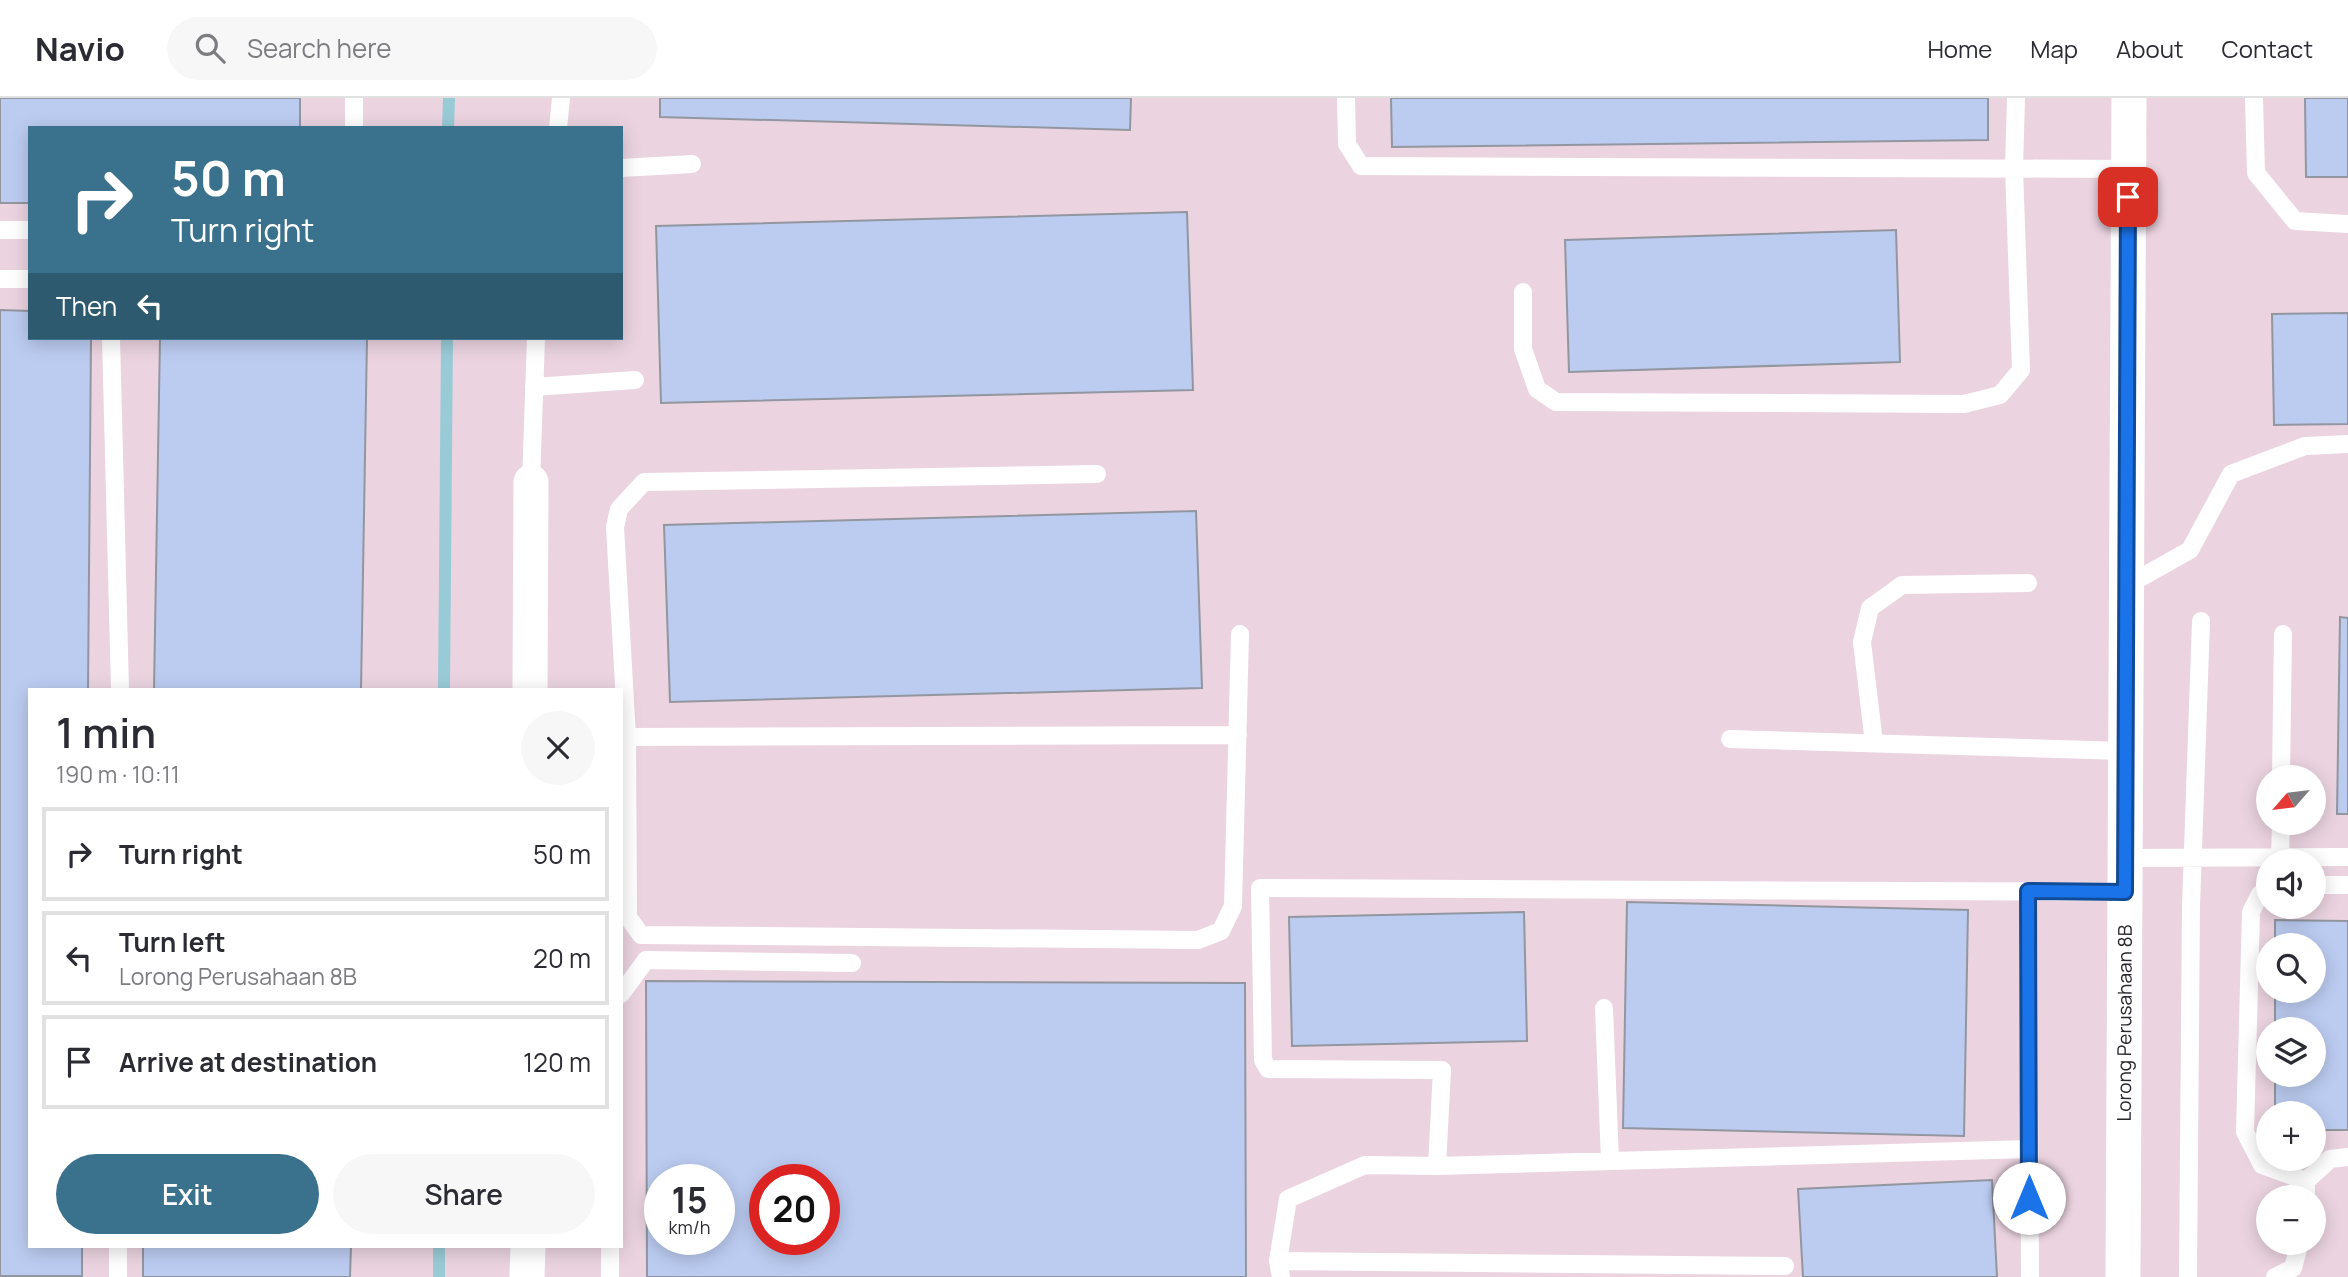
<!DOCTYPE html>
<html lang="en">
<head>
<meta charset="utf-8">
<style>
	:root { --surface:#fff; --page:#f7f7f7; --text:#2b2b33; --muted:#7c7c81; --line:#e1e1e2; --accent:#3a718c }
	body { margin:0; font-family:Manrope,sans-serif; background:var(--page); color:var(--text); height:100vh; display:flex; flex-direction:column; font-size:26px; white-space:nowrap }
	* { box-sizing:border-box; margin:0 }
	p { font-size:23px; color:var(--muted) }
	.icon { flex:none; width:38px; height:38px; fill:none; stroke:currentColor; stroke-width:2; stroke-linecap:round; stroke-linejoin:round }
	.map { position:relative; flex:1; overflow:hidden }
	.side { position:absolute; left:28px; top:590px; width:595px; height:560px; display:flex; flex-direction:column; background:var(--surface); border-radius:0px; box-shadow:0 4px 18px #0003 }
	.side>* { flex:none }
	.top-card { position:absolute; left:28px; top:28px; width:595px; height:214px; border-radius:0px; box-shadow:0 4px 18px #0003; background:#3a718c; color:#fff; overflow:hidden }
	.needle { width:46px; rotate:242deg }
	.fabs { position:absolute; left:2256px; top:667px; display:grid; gap:14px }
	.fabs a { display:grid; place-items:center; width:70px; height:70px; border-radius:50%; background:var(--surface); box-shadow:0 4px 18px #0003; font-size:35px }
	.speed { position:absolute; left:644px; top:1066px; display:flex; gap:14px; font-size:35px; font-weight:700; text-align:center }
	.speed>* { display:grid; place-content:center; width:91px; height:91px; border-radius:50%; background:var(--surface); box-shadow:0 4px 18px #0003; line-height:1 }
	.speed small { font-size:18px; font-weight:400 }
	.speed .limit { border:10px solid #d22; background:#fff; color:#111 }
	.pin { position:absolute; display:grid; place-items:center; width:60px; height:60px; color:#fff; margin:-30px; border-radius:14px; box-shadow:0 4px 10px #0006 }
	.me { position:absolute; width:77px; margin:-38px; rotate:0deg; stroke-linejoin:round; filter:drop-shadow(0 0 5px #0008) }
	.turn { display:flex; align-items:center; gap:24px; height:147px; padding:0 28px; font-size:32px }
	.turn .icon { width:91px; height:91px; stroke-width:2.5 }
	.turn b { display:block; font-size:49px; line-height:60px }
	.then { display:flex; align-items:center; height:66px; padding:0 28px; background:#0003; gap:14px; font-size:26px }
	.round { display:grid; place-items:center; flex:none; width:74px; height:74px; border-radius:37px; background:var(--page) }
	.headline { display:flex; align-items:center; justify-content:space-between; height:119px; padding:0 28px }
	h1 { font-size:42px; font-weight:600; line-height:52px }
	.cta { display:flex; gap:14px; margin-top:auto; padding:14px 28px }
	.cta a { flex:1; height:80px; border-radius:42px; background:var(--accent); color:#fff; font-size:28px; font-weight:600; line-height:80px; text-align:center }
	.cta a+a { background:var(--page); color:var(--text) }
	ul { padding:0; list-style:none }
	li { display:flex; align-items:center; gap:21px; height:94px; margin:0 14px 10px; padding:0 14px; border:4px solid var(--line); border-radius:0px }
	li div { flex:1 }
	li b { display:block; font-size:26px }
	li em { font-style:normal }
	header { display:flex; align-items:center; gap:42px; box-sizing:border-box; height:98px; padding:0 35px; background:var(--surface); border-bottom:2px solid var(--line) }
	header strong { font-size:33px }
	nav { display:flex; gap:38px; margin-inline-start:auto; font-size:24px }
	.search { width:490px; height:63px; background:var(--page); display:flex; align-items:center; gap:18px; box-sizing:border-box; padding:0 24px; border-radius:38px; color:var(--muted); font-size:26px }
	.map>svg:first-child { display:block }
</style>
</head>
<body>
<header>
<strong>Navio</strong>
<div class="search"><svg class="icon" aria-label="search" viewBox="0 0 24 24"><circle cx="10" cy="10" r="6"/><path d="M15 15l6 6"/></svg>Search here</div>
<nav><a>Home</a><a>Map</a><a>About</a><a>Contact</a></nav>
</header>
<div class="map">
<svg width="2348" height="1179" viewBox="0 0 2348 1179">
	<rect width="100%" height="100%" fill="#e1e5ef"/>
	<!-- industrial -->
	<path fill="#ebd4e0" fill-rule="evenodd" d="M0 0H2348V1179H0ZM30 30H621V240H30ZM30 592H621V1148H30ZM2268 679H2314V724H2268ZM2268 763H2314V808H2268ZM2268 847H2314V892H2268ZM2268 931H2314V976H2268ZM2268 1015H2314V1060H2268ZM660 1082H719V1141H660ZM765 1082H824V1141H765ZM2268 1099H2314V1144H2268Z"/>
	<g fill="none" stroke-linecap="round" stroke-linejoin="round">
		<!-- stream -->
		<path stroke="#99cbd7" stroke-width="12" d="M448 30 449 0
			M444 592 447 240
			M439 1179V1148"/>
	</g>
	<!-- building -->
	<path fill="#bcccf1" stroke="#92969f" stroke-width="2" fill-rule="evenodd" d="M0 0H300V30H30V105H0Z
		M660 0H1131L1130 32 660 19Z
		M1391 0H1988V42L1392 49Z
		M2305 0H2348V79H2306Z
		M1187 114 1193 292 661 305 656 128Z
		M1896 132 1900 264 1569 274 1565 142Z
		M0 212 30 213V240H91L88 592H30V1148H82V1178H0Z
		M2348 215V326L2274 327 2272 216Z
		M160 240H367L361 592H154Z
		M1196 413 1202 590 670 604 664 427Z
		M2340 519 2348 520V716H2337Z
		M1627 804 1968 812 1964 1038 1623 1030Z
		M1524 814 1527 943 1292 948 1289 819Z
		M2275 822 2348 823V1032H2314V1015H2275V976H2314V931H2275V892H2314V847H2275Z
		M646 883 1245 885 1246 1179H647ZM660 1082H719V1141H660ZM765 1082H824V1141H765Z
		M1992 1082 1997 1179H1803L1798 1091Z
		M143 1148H351L350 1179H143Z"/>
	<g fill="none" stroke-linecap="round" stroke-linejoin="round">
		<!-- lane -->
		<path stroke="#fff" stroke-width="18" d="M354 0V30
			M1346 0 1347 46 1361 68 2128 71
			M2254 0 2256 75 2295 123 2348 126
			M558 30 561 0
			M621 70 692 66
			M0 132H30
			M0 181H30
			M1523 194V251L1537 291 1556 304 1964 306 2000 297 2021 272 2014 70 2016 0
			M111 240 120 592
			M534 289 635 282
			M1097 376 644 384 619 411 615 429 627 639 1238 637
			M531 384 536 240
			M2126 488 2190 452 2231 376 2305 348 2348 346
			M621 639H627L628 819 641 837 1198 842 1221 833 1233 808 1240 536
			M1730 641 2125 653
			M1874 645 1862 544 1870 510 1902 487 2028 485
			M2281 679 2283 536
			M2125 760 2348 759
			M2280 760 2281 724
			M2314 787H2348
			M2268 792 2260 796 2251 814 2245 1034 2262 1067 2306 1083
			M2028 793 2030 1179
			M621 896 646 862 852 865
			M1604 910 1610 1063
			M1437 1068 2029 1051
			M2306 1099V1083L2330 1061 2348 1059
			M1278 1163 1785 1168
			M118 1179V1148
			M610 1179V1148
			M1281 1179 1278 1163 1288 1101 1365 1067 1437 1068 1442 972 1268 971 1263 962 1260 790 2125 794
			M2188 1179 2191 808 2201 523
			M2275 1179 2293 1170 2300 1144"/>
		<!-- street -->
		<g stroke="#fff" stroke-width="35">
			<path d="M530 592 531 384"/>
			<path d="M527 1179 528 1148"/>
			<path id="s1" d="M2123 1179 2129 0"/>
		</g>
	</g>
	<g fill="none" stroke-linecap="round" stroke-linejoin="round">
		<!-- route casing -->
		<g stroke="#114b97" stroke-width="18">
			<path id="route" d="M2029 1100 2028 793 2125 794 2128 99"/>
		</g>
		<!-- route -->
		<use href="#route" stroke="#1a73e8" stroke-width="12"/>
	</g>
	<g text-anchor="middle" stroke-width="5" stroke-linejoin="round" paint-order="stroke">
		<!-- street labels -->
		<g font-size="19" fill="#26272b" stroke="#eef3fd">
			<text dy="7" stroke="none"><textPath href="#s1" startOffset="254">Lorong Perusahaan 8B</textPath></text>
		</g>
	</g>
</svg>
<div class="fabs">
<a><svg class="needle" viewBox="-14 -14 28 28"><path d="M0-13l5 13h-10z" fill="#e53935"/><path d="M0 13l5-13h-10z" fill="#7c7c81"/></svg></a>
<a><svg class="icon" aria-label="sound" viewBox="0 0 24 24"><path d="M4 9h4l5-4v14l-5-4H4zM17 9q2 3 0 6"/></svg></a>
<a><svg class="icon" aria-label="search" viewBox="0 0 24 24"><circle cx="10" cy="10" r="6"/><path d="M15 15l6 6"/></svg></a>
<a><svg class="icon" aria-label="layers" viewBox="0 0 24 24"><path d="M12 4l9 5-9 5-9-5zM3 14l9 5 9-5"/></svg></a>
<a>+</a>
<a>−</a>
</div>
<div class="speed"><div>15<small>km/h</small></div><div class="limit">20</div></div>
<div class="pin" style="left:2128px;top:99px;background:#d93025"><svg class="icon" aria-label="arrive" viewBox="0 0 24 24"><path d="M6 21V4h12l-3 4 3 4H6"/></svg></div>
<svg class="me" style="left:2029px;top:1100px" viewBox="-20 -20 40 40"><circle r="19" fill="#fff"/><path d="M0-13L10 11 0 6-10 11z" fill="#1a73e8"/></svg>
<div class="top-card">
<div class="turn"><svg class="icon" aria-label="right" viewBox="0 0 24 24"><path d="M7 20v-9h11M14 6l5 5-5 5"/></svg><div><b>50 m</b>Turn right</div></div>
<div class="then">Then<svg class="icon" aria-label="left" viewBox="0 0 24 24"><path d="M17 20v-9H6M10 6l-5 5 5 5"/></svg></div>
</div>
<section class="side">
<div class="headline"><div><h1>1 min</h1><p>190 m · 10:11</p></div><a class="round"><svg class="icon" aria-label="close" viewBox="0 0 24 24"><path d="M6 6l12 12M18 6L6 18"/></svg></a></div>
<ul>
<li><svg class="icon" aria-label="right" viewBox="0 0 24 24"><path d="M7 20v-9h11M14 6l5 5-5 5"/></svg><div><b>Turn right</b></div><em>50 m</em></li>
<li><svg class="icon" aria-label="left" viewBox="0 0 24 24"><path d="M17 20v-9H6M10 6l-5 5 5 5"/></svg><div><b>Turn left</b><p>Lorong Perusahaan 8B</p></div><em>20 m</em></li>
<li><svg class="icon" aria-label="arrive" viewBox="0 0 24 24"><path d="M6 21V4h12l-3 4 3 4H6"/></svg><div><b>Arrive at destination</b></div><em>120 m</em></li>
</ul>
<div class="cta"><a>Exit</a><a>Share</a></div>
</section>
</div>
</body>
</html>
